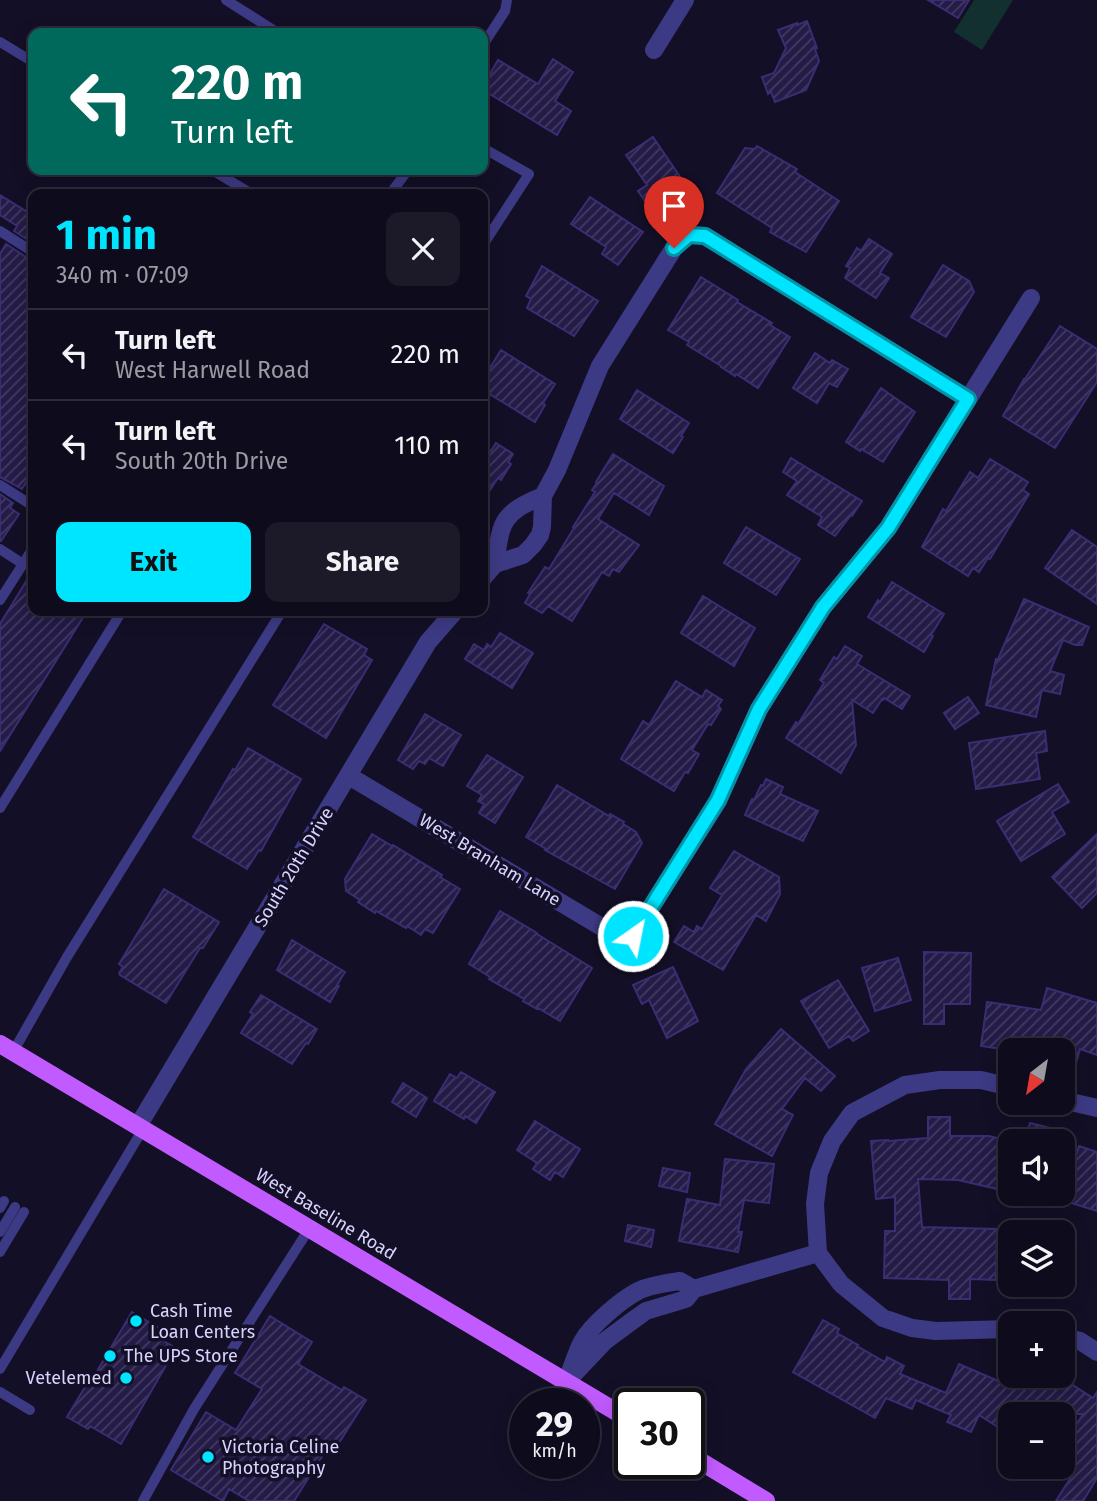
<!DOCTYPE html>
<html lang="en">
<head>
<meta charset="utf-8">
<style>
	:root { --surface:#0e0b1c; --page:#1c1929; --text:#f1f3f6; --muted:#9b9ba3; --line:#2e2b3b; --accent:#00e5ff }
	body { margin:0; font-family:"Fira Sans",sans-serif; background:var(--page); color:var(--text); height:100vh; display:flex; flex-direction:column; font-size:26px; white-space:nowrap }
	* { box-sizing:border-box; margin:0 }
	p { font-size:23px; color:var(--muted) }
	.icon { flex:none; width:38px; height:38px; fill:none; stroke:currentColor; stroke-width:2; stroke-linecap:round; stroke-linejoin:round }
	.map { position:relative; flex:1; overflow:hidden }
	.panel { position:absolute; left:28px; top:189px; width:460px; height:427px; display:flex; flex-direction:column; background:var(--surface); border-radius:14px; box-shadow:0 4px 18px #0003,0 0 0 2px var(--line) }
	.panel>* { flex:none }
	.top-card { position:absolute; left:28px; top:28px; width:460px; height:147px; border-radius:14px; box-shadow:0 4px 18px #0003,0 0 0 2px var(--line); background:#00695c; color:#fff; overflow:hidden }
	.needle { width:46px; rotate:211deg }
	.tools { position:absolute; left:998px; top:1038px; display:grid; gap:14px }
	.tools a { display:grid; place-items:center; width:77px; height:77px; border-radius:14px; background:var(--surface); box-shadow:0 4px 18px #0003,0 0 0 2px var(--line); font-size:35px }
	.speed { position:absolute; left:509px; top:1388px; display:flex; gap:14px; font-size:35px; font-weight:700; text-align:center }
	.speed>* { display:grid; place-content:center; width:91px; height:91px; border-radius:50%; background:var(--surface); box-shadow:0 4px 18px #0003,0 0 0 2px var(--line); line-height:1 }
	.speed small { font-size:18px; font-weight:400 }
	.speed .limit { border:4px solid #111; border-radius:10px; background:#fff; color:#111 }
	.pin { position:absolute; display:grid; place-items:center; width:60px; height:60px; color:#fff; margin:-72px -30px; border-radius:50% 50% 50% 0; rotate:-45deg; box-shadow:0 0 7px #0007 }
	.pin .icon { rotate:45deg }
	.me { position:absolute; width:77px; margin:-38px; rotate:33deg; stroke-linejoin:round; filter:drop-shadow(0 0 5px #0008) }
	.turn { display:flex; align-items:center; gap:24px; height:147px; padding:0 28px; font-size:32px }
	.turn .icon { width:91px; height:91px; stroke-width:2.5 }
	.turn b { display:block; font-size:49px; line-height:60px }
	.round { display:grid; place-items:center; flex:none; width:74px; height:74px; border-radius:14px; background:var(--page) }
	.overview { display:flex; align-items:center; justify-content:space-between; height:119px; padding:0 28px }
	h1 { font-size:42px; font-weight:700; line-height:52px; color:var(--accent) }
	.primary-button { display:flex; gap:14px; margin-top:auto; padding:14px 28px }
	.primary-button a { flex:1; height:80px; border-radius:14px; background:var(--accent); color:#111; font-size:28px; font-weight:700; line-height:80px; text-align:center }
	.primary-button a+a { background:var(--page); color:var(--text) }
	ul { padding:0; list-style:none }
	li { display:flex; align-items:center; gap:21px; height:91px; padding:0 28px; border-top:2px solid var(--line) }
	li div { flex:1 }
	li b { display:block; font-size:26px }
	li em { font-style:normal }
	.map>svg:first-child { display:block }
</style>
</head>
<body>
<div class="map">
<svg width="1097" height="1501" viewBox="0 0 1097 1501">
	<defs>
		<pattern id="building-hatch" width="6" height="6" patternUnits="userSpaceOnUse" patternTransform="scale(1.75)"><rect width="6" height="6" fill="#241b47"/><path d="M-1 1l2-2M0 6l6-6M5 7l2-2" fill="none" stroke="#433b63"/></pattern>
	</defs>
	<rect width="100%" height="100%" fill="#130f26"/>
	<!-- park -->
	<path fill="#12302f" d="M974 0H1013L982 50 954 32Z"/>
	<!-- building -->
	<path fill="url(#building-hatch)" stroke="#3b2d73" stroke-width="2" d="M928 0H969L958 18Z
		M807 21 817 48 815 49 819 61 806 90 775 102 771 92 768 94 762 77 774 73 786 48 778 30 797 23V25Z
		M553 59 573 72 555 101 571 111 557 135 483 90V86L498 60 538 84Z
		M653 137 687 187 672 197 670 195 657 204 655 203 649 207 638 191 647 185 626 155Z
		M757 146 797 169 795 172 839 201 806 252 770 232 772 228 717 193 745 148 755 149Z
		M0 195 26 211 33 199V243L14 231 17 226 0 215Z
		M590 197 643 232 618 265 602 254 606 247 571 224Z
		M869 239 892 254 880 273 889 278 876 298 845 278 850 268 846 266 857 248 861 251Z
		M6 244 29 259 33 260V471L22 489 0 477V254Z
		M943 265 969 281 974 292 946 337 911 317Z
		M542 266 598 301 574 336 527 308 531 299 526 296Z
		M701 277 738 300 737 302 772 323 770 325 790 337 758 388 736 374 735 376 721 367V366L687 345 689 342 668 330Z
		M1060 326 1097 349V382L1055 448 1003 416 1024 379H1025Z
		M501 350 555 384 543 403 545 405 535 422 483 390V379Z
		M815 353 830 363 832 360 848 369 837 387 829 383 817 403 793 388Z
		M881 388 915 412 883 462 861 449 860 451 846 442Z
		M637 390 689 423 681 436 683 437 673 453 620 419Z
		M496 443 513 454 508 462 511 464 501 480 498 478 483 501V446L491 451Z
		M613 454 664 486 649 515 614 493 598 519 639 545 619 572 613 569 609 576 602 572 572 621 548 606 542 613 525 603 530 594 528 593 545 567 549 569 574 528 573 527 595 492 592 490 597 483 596 482Z
		M791 458 862 501 852 516 851 515 835 536 818 525 822 517 787 495 797 481 783 472Z
		M990 459 1028 482 1023 490 1029 494 990 559 988 558 979 572 973 568 968 576 922 547 943 509 946 511 970 472 978 478Z
		M0 494 13 503 10 508 19 514 1 541H0Z
		M746 527 800 559 776 595 724 563Z
		M1072 530 1097 547V604L1045 568Z
		M33 570V611H87L0 751V624Z
		M892 582 944 614 931 635 933 636 924 652 868 617 878 600 880 602Z
		M703 596 755 628 734 666 681 633Z
		M1024 599 1089 627 1082 645H1075L1063 640 1050 671 1064 675 1060 694 1042 690 1036 717 986 705 996 659H998Z
		M324 624 367 649 364 655 372 660 326 738 273 705Z
		M500 633 533 653 512 688 465 659 474 644 484 650 487 644 491 647Z
		M845 646 862 656 857 664 910 696 902 709 884 698 883 700 882 699 873 713 852 700 856 745 841 773 786 738 796 722 798 724 824 683 820 680 834 657 837 659Z
		M676 681 702 697 706 690 722 700 718 706 721 709 711 725 708 724 692 750 699 754 688 773 685 772 674 791 621 759 643 721 649 725Z
		M968 697 979 713 955 729 944 713Z
		M425 714 461 735 443 766 429 758 425 764 419 761 413 769 398 760Z
		M1045 731 1047 751 1036 753 1040 779 976 789 969 743Z
		M248 748 301 779 261 851 259 850 247 869 193 837 233 769 235 770Z
		M487 755 523 777 495 823 479 813 484 804 478 801 482 795 467 786Z
		M766 779 783 787 780 794 818 811 803 841 745 815 752 799 754 800 761 785 763 786Z
		M1058 784 1069 802 1052 812 1065 834 1021 861 997 821Z
		M557 785 609 816 610 814 624 822 623 824 636 832 642 843 615 889 545 850 546 849 526 837Z
		M372 834 392 846 393 845 442 875 440 877 460 889 433 933 425 929 421 935 407 926 406 928 376 911 375 913 358 902 360 900 346 891 345 879Z
		M1097 834V893L1082 908 1052 877Z
		M734 851 779 877 780 894 766 921 756 915 723 970 674 942 684 926 694 932 697 926 702 929 722 895 710 888Z
		M164 889 219 922 203 948H200L166 1003 120 975 119 973 123 967 119 964Z
		M500 911 537 933V934L592 968 560 1021 538 1008 537 1009 523 1001 524 999 489 979 490 977 469 964Z
		M292 940 345 972 337 985 339 986 330 1002 277 970Z
		M924 952 971 953 970 1004H944V1024H924Z
		M898 958 911 1000 875 1011 862 968Z
		M673 967 698 1021 667 1038 649 1000 642 1004 633 985Z
		M838 980 869 1031 853 1041 849 1036 829 1048 801 1001Z
		M1047 988 1097 1003V1055L1080 1049 1076 1063 1062 1059V1050H1008L981 1046 987 1002 1041 1010Z
		M261 995 317 1029 308 1044 306 1043 292 1064 241 1033 253 1014 250 1012Z
		M781 1029 835 1076 821 1091 805 1078 782 1109 793 1115 772 1156 715 1124 746 1069Z
		M461 1072 495 1092 476 1123 465 1116 464 1119 434 1101 450 1074 457 1078Z
		M403 1083 427 1098 416 1117 392 1102Z
		M928 1117H950V1136H989L1010 1141V1192L958 1180 918 1179 922 1227 997 1229 996 1280 970 1279V1299H949V1280L884 1278 885 1231H895V1197L876 1199 871 1141 888 1140V1141L928 1138Z
		M535 1121 580 1149 563 1177 555 1172 550 1180 533 1169 537 1163 517 1150Z
		M1030 1123 1050 1128 1047 1141H1025Z
		M1079 1146 1097 1152V1211L1062 1200Z
		M725 1159 774 1164 769 1203 744 1200 738 1232H742L738 1252 679 1241 687 1199 720 1205Z
		M663 1168 690 1173 687 1192 659 1186Z
		M628 1225 654 1230 651 1247 625 1241Z
		M132 1312 162 1330 158 1338 176 1348 121 1444 90 1426 88 1429 67 1417 91 1377 93 1378Z
		M270 1316 312 1342 298 1364 342 1390 344 1387 366 1400 337 1446 331 1442 294 1501H249L229 1489 223 1501 171 1470 206 1412 236 1430 262 1389 235 1373Z
		M823 1320 839 1329 837 1333 858 1345 857 1346 885 1362 887 1357 904 1366 900 1374 946 1393 959 1364 1017 1389 1025 1376H1035L1052 1386 1059 1376 1093 1398 1097 1392V1478L1083 1501H1056L1074 1472 1062 1465V1447L1083 1414H1010V1435L979 1415 971 1432 947 1422 951 1415 916 1400 912 1409 886 1398 875 1418 793 1372Z"/>
	<g fill="none" stroke-linecap="round" stroke-linejoin="round">
		<!-- lane -->
		<path stroke="#3d3a85" stroke-width="10" d="M226 0 278 33
			M0 42 33 62
			M483 45 505 11 507 0
			M483 148 529 174 483 245
			M212 170 252 194
			M390 194 408 170
			M0 231 33 252
			M0 485 33 506
			M0 549 23 564 0 600
			M23 564 33 548
			M0 808 122 611
			M13 1052 67 957 282 611
			M0 1208 4 1201
			M0 1232 15 1207
			M0 1252 24 1212
			M0 1369 143 1129
			M0 1392 30 1410
			M143 1501 194 1409 309 1229"/>
		<!-- street -->
		<path stroke="#3d3a85" stroke-width="18" d="M654 50 685 0
			M495 564C497 553 498 541 501 531 506 511 526 503 543 496
			M483 578 495 564 523 555 533 545 540 535 542 527 543 496 557 470 600 366 674 248 689 235 705 236 968 399
			M349 776 615 935 633 936 718 801 759 709 823 607 888 528 1031 298
			M1010 1087 981 1080H940L905 1085 852 1113 832 1141 819 1173 815 1204 818 1253 841 1284 883 1318 912 1328 936 1331 1010 1329
			M1062 1100 1097 1108
			M138 1126 428 642 455 611
			M1062 1336 1080 1341 1097 1352
			M570 1372C574 1362 577 1351 582 1342 591 1325 621 1300 638 1291 650 1285 667 1283 680 1281L694 1289
			M566 1382 605 1341 632 1321 646 1311 686 1299 694 1289 818 1253"/>
		<!-- primary -->
		<path stroke="#c25bff" stroke-width="18" d="M0 1044 630 1420
			M690 1455 766 1501"/>
	</g>
	<g fill="none" stroke-linecap="round" stroke-linejoin="round">
		<!-- route casing -->
		<g stroke="#0095a6" stroke-width="18">
			<path id="route" d="M633 936 718 800 759 709 823 607 888 528 968 399 705 236 689 235 674 248"/>
		</g>
		<!-- route -->
		<use href="#route" stroke="#00e5ff" stroke-width="12"/>
	</g>
	<!-- markers -->
	<g fill="#00e5ff" stroke="#130f26" stroke-width="2.5">
		<circle cx="136" cy="1321" r="7"/>
		<circle cx="110" cy="1356" r="7"/>
		<circle cx="126" cy="1378" r="7"/>
		<circle cx="208" cy="1457" r="7"/>
	</g>
	<g text-anchor="middle" stroke-width="7" stroke-linejoin="round" paint-order="stroke">
		<!-- street labels -->
		<g font-size="18" fill="#d9d4ff" stroke="#130f26">
			<text transform="translate(490 860) rotate(31)" y="6">West Branham Lane</text>
			<text transform="translate(294 867) rotate(-59)" y="6">South 20th Drive</text>
			<text transform="translate(326 1214) rotate(31)" y="6">West Baseline Road</text>
		</g>
		<!-- poi labels -->
		<g font-size="18" fill="#d9d4ff" stroke="#130f26" text-anchor="start">
			<text x="150" y="1317">Cash Time<tspan x="150" dy="21">Loan Centers</tspan></text>
			<text x="124" y="1362">The UPS Store</text>
			<text x="112" y="1384" text-anchor="end">Vetelemed</text>
			<text x="222" y="1453">Victoria Celine<tspan x="222" dy="21">Photography</tspan></text>
		</g>
	</g>
</svg>
<div class="tools">
<a><svg class="needle" viewBox="-14 -14 28 28"><path d="M0-13l5 13h-10z" fill="#e53935"/><path d="M0 13l5-13h-10z" fill="#9b9ba3"/></svg></a>
<a><svg class="icon" aria-label="sound" viewBox="0 0 24 24"><path d="M4 9h4l5-4v14l-5-4H4zM17 9q2 3 0 6"/></svg></a>
<a><svg class="icon" aria-label="layers" viewBox="0 0 24 24"><path d="M12 4l9 5-9 5-9-5zM3 14l9 5 9-5"/></svg></a>
<a>+</a>
<a>−</a>
</div>
<div class="speed"><div>29<small>km/h</small></div><div class="limit">30</div></div>
<div class="pin" style="left:674px;top:248px;background:#d93025"><svg class="icon" aria-label="arrive" viewBox="0 0 24 24"><path d="M6 21V4h12l-3 4 3 4H6"/></svg></div>
<svg class="me" style="left:633px;top:936px" viewBox="-20 -20 40 40"><circle r="17" fill="#00e5ff" stroke="#fff" stroke-width="3"/><path d="M0-11L8 9 0 5-8 9z" fill="#fff"/></svg>
<div class="top-card">
<div class="turn"><svg class="icon" aria-label="left" viewBox="0 0 24 24"><path d="M17 20v-9H6M10 6l-5 5 5 5"/></svg><div><b>220 m</b>Turn left</div></div>
</div>
<section class="panel">
<div class="overview"><div><h1>1 min</h1><p>340 m · 07:09</p></div><a class="round"><svg class="icon" aria-label="close" viewBox="0 0 24 24"><path d="M6 6l12 12M18 6L6 18"/></svg></a></div>
<ul>
<li><svg class="icon" aria-label="left" viewBox="0 0 24 24"><path d="M17 20v-9H6M10 6l-5 5 5 5"/></svg><div><b>Turn left</b><p>West Harwell Road</p></div><em>220 m</em></li>
<li><svg class="icon" aria-label="left" viewBox="0 0 24 24"><path d="M17 20v-9H6M10 6l-5 5 5 5"/></svg><div><b>Turn left</b><p>South 20th Drive</p></div><em>110 m</em></li>
</ul>
<div class="primary-button"><a>Exit</a><a>Share</a></div>
</section>
</div>
</body>
</html>
